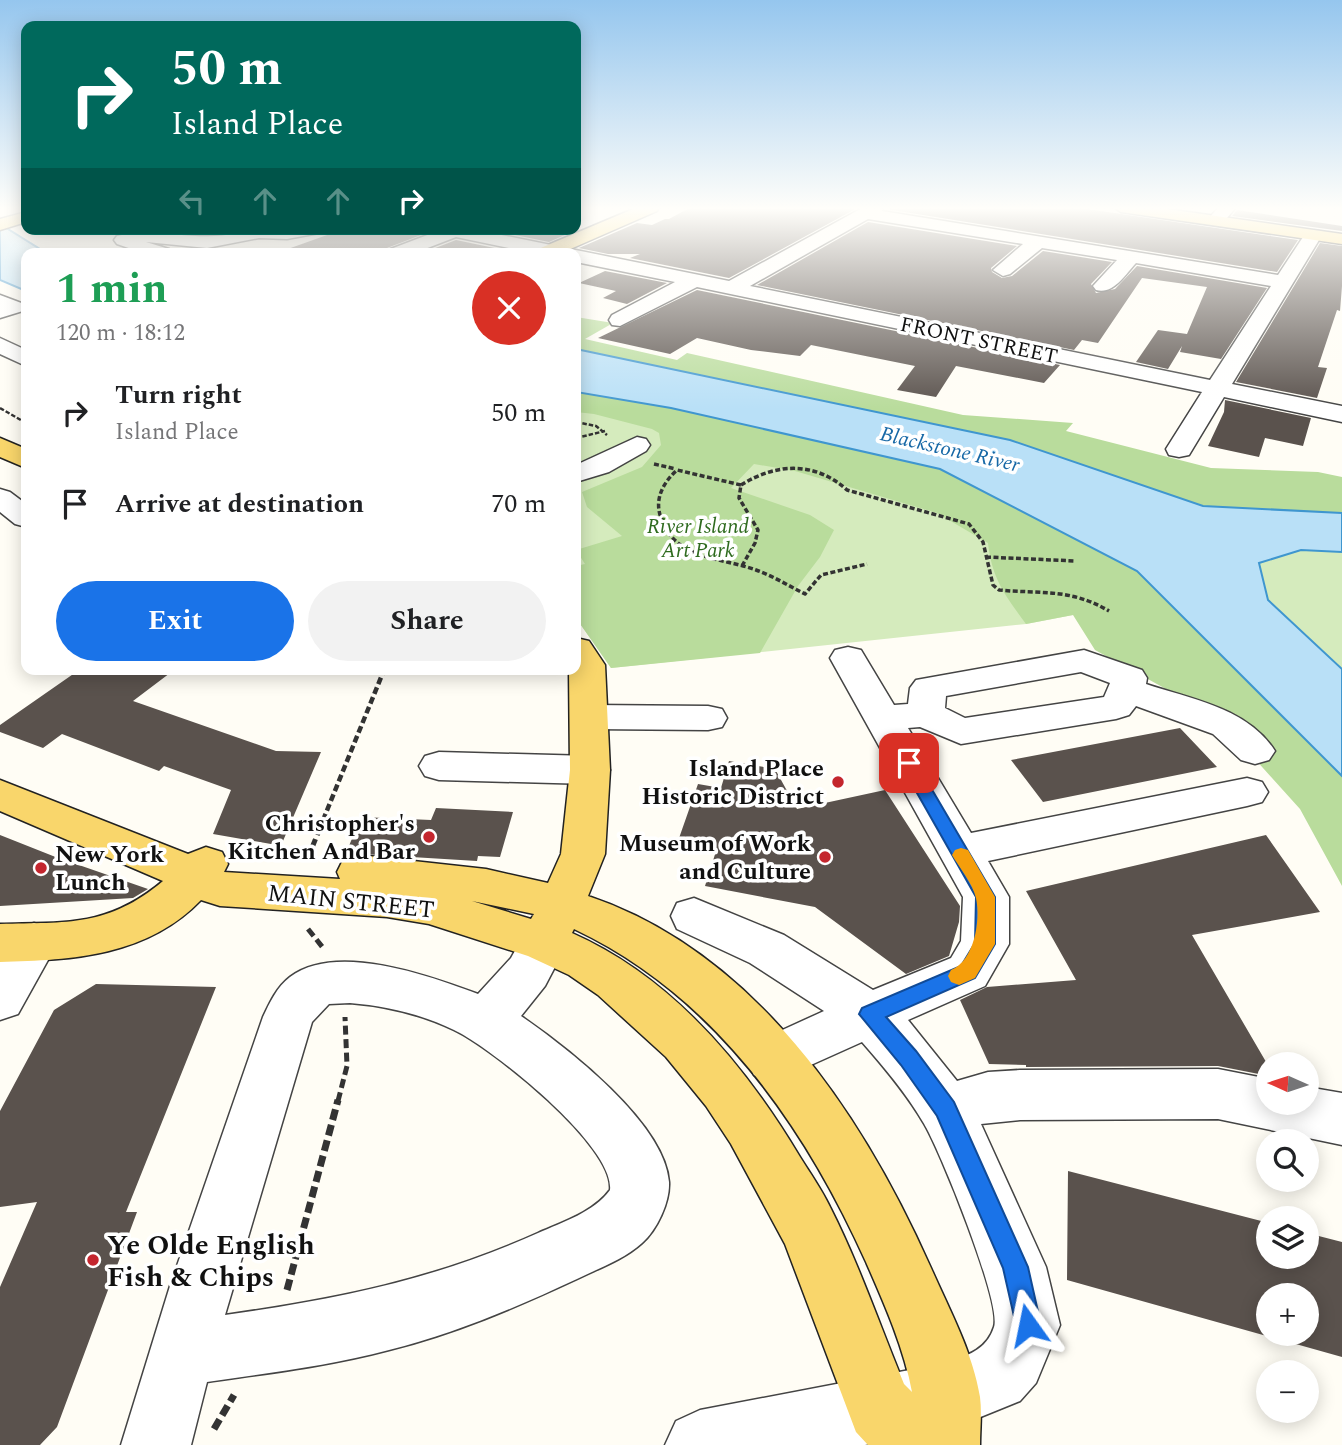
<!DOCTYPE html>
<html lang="en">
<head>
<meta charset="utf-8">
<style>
	:root { --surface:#fff; --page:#f2f2f2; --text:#202124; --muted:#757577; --accent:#1a73e8 }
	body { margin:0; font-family:Spectral,serif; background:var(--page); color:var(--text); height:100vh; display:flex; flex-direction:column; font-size:26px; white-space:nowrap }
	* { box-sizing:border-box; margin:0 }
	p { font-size:23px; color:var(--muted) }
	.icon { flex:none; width:38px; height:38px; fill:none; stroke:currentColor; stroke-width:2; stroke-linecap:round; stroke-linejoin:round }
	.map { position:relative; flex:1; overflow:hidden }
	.sheet { position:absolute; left:21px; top:248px; width:560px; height:427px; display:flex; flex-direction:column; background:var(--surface); border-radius:14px; box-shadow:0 4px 18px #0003 }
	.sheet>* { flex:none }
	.top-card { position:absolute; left:21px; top:21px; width:560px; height:214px; border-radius:14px; box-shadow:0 4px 18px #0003; background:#00695c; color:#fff; overflow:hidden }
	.needle { width:46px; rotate:273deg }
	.tools { position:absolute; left:1256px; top:1052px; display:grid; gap:14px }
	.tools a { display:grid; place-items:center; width:63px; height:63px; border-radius:50%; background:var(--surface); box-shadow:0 4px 18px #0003; font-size:35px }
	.pin { position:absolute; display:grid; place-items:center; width:60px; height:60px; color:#fff; margin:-30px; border-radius:14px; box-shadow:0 4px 10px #0006 }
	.me { position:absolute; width:77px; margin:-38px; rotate:348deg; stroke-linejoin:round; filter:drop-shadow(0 0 5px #0008) }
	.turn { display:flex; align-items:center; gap:24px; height:147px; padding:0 35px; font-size:32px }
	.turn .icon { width:91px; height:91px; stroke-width:2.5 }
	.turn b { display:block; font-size:49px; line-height:60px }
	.lanes { display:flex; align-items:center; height:66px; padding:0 35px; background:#0003; justify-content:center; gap:35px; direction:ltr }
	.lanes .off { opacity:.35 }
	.round { display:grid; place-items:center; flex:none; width:74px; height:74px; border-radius:37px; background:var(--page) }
	.overview { display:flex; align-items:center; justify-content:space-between; height:119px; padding:0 35px }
	h1 { font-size:42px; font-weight:700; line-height:52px; color:#1e9e55 }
	.action { display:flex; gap:14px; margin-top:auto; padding:14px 35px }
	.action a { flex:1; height:80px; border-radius:42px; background:var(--accent); color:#fff; font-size:28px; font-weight:700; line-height:80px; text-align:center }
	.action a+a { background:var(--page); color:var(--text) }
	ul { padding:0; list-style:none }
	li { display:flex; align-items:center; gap:21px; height:91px; padding:0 35px }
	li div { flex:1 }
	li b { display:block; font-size:26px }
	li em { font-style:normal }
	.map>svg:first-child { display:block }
</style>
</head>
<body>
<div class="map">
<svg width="1342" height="1445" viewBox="0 0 1342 1445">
	<rect width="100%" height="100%" fill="#fffdf5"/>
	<!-- green -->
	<path fill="#d5ebbd" d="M576 392 671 408 940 468 1073 615 1026 624 611 668 576 618Z
		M1301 550 1342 552V669L1268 600 1258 563Z"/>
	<!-- forest -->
	<path fill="#b9dc9c" d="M576 317 613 323 585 339 677 360 687 353 963 415 1073 423 1066 431 1211 468 1318 472 1342 477V513L1203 506 1010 440 576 349Z
		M576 392 671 408 940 468 1137 571 1342 776V886L1300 809 1217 717 1095 650 1073 615 1026 624C1005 595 992 579 988 543L937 513 795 471 754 464 731 488 810 515 834 530 820 557 798 586 760 653 611 668 576 618V566L585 564 576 550 622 536 587 507 582 492 642 467 661 445 659 433 652 429 594 414 576 412Z"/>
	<!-- water -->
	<path fill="#b9e0f7" stroke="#3f96cf" stroke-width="2" d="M0 224 48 254H26V291L0 280Z
		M576 349 1010 440 1203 506 1342 513V552L1301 550 1259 563 1268 600 1342 669V776L1137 571 940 469 671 408 576 392Z"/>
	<!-- building -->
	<path fill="#5a524d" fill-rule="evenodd" d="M691 207H859L729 278 630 258 640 254H608L579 248 637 223 652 225 665 219H669Z
		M887 207H1074L1298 240 1277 272 886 209Z
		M1237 210 1342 226V231L1232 216Z
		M868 222 1017 246 991 268 992 272 1002 278 1012 276 1043 251 1112 262 1091 284 1096 293 1115 289 1137 266 1267 288 1221 359 1180 352 1182 346 1168 369 1136 362 1158 330 1187 334 1207 287 1142 278 1098 343 1082 340 1074 350 757 285Z
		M344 229H433L434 230 387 248 384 254H286L285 250Z
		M486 229H578L549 242Z
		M456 240 523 254H420Z
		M1320 243 1342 246V286L1340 311 1337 310 1318 367 1327 368 1317 398 1236 382Z
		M605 271 667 283 627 304 603 298 616 291 579 283Z
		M697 290 1060 365 1044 383 956 366 936 397 897 390 915 366 811 345 800 356 751 350 697 338 670 354 598 338Z
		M1225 400 1311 418 1303 446 1265 438 1259 457 1208 446 1224 412Z
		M79 670H174L133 701 276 751 321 752 283 841 271 844 213 834 231 790 164 766 159 771 62 734 43 748 0 732V725Z
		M1180 728 1217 767 1043 802 1011 760Z
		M729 761 775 769 797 809 885 790 960 906 959 922 949 956 906 974 815 907 705 886 717 848 678 841 698 784 721 788Z
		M436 808 513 812 500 857 478 856 477 861 346 853 361 817 431 820Z
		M0 835 53 856 148 889 133 898 0 906Z
		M1266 835 1320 912 1192 935 1269 1067V1076L1218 1066 1026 1067V1065L989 1064 960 1000 987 987 1076 980 1026 891Z
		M96 984 216 987 126 1212H137L57 1427 40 1445H0V1287L37 1202 0 1207V1111L54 1010Z
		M1068 1171 1269 1223V1256H1307V1233L1342 1242V1357L1067 1280ZM1269 1295H1307V1334H1269Z"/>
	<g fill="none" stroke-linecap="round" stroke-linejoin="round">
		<!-- minor casing -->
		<g stroke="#444" stroke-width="3">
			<path id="minor" d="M864 207H884L882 211 1278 275 1307 231H1319L1322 235 1232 384 1342 406V422L1224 397 1189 455 1179 457 1169 455 1166 449 1202 392 697 287 620 326 612 325 609 320 612 315 675 282 576 262V254H537L456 237 412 254H386L388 250 438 231 436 229H472L729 281ZM868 219 1023 244 993 270 1003 276 1010 274 1042 248 1117 260 1093 286 1096 290C1113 295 1125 275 1136 263L1271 286 1210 380 750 286Z
				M1219 207H1236L1222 224H1210L1207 220Z
				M233 229H322L319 233 287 239 259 238 207 248 146 242 169 249 171 254H146L117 244 114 240 117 236C157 226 196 243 237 233Z
				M0 295 24 304 26 310 0 318Z
				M0 338 26 350V366L0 354Z
				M637 437 646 439 650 445 646 451 609 472 576 482V465Z
				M0 489 10 492 26 504V527L15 524 0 512Z
				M848 647 861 650 894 705 908 704 910 688 916 680 1084 650 1142 670 1147 678 1146 684C1191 699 1248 708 1275 751L1269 760 1255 764 1241 760 1213 734 1136 706 1129 715 1116 719 961 744 920 727 908 728 971 833 1247 778 1262 782 1268 792 1262 802 1247 806 988 861 1009 897V944L985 986 908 1020 957 1081 988 1072 1020 1070 1218 1069 1269 1079V1102H1307V1087L1342 1093V1145L1218 1119 1020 1120 981 1124 1046 1267 1060 1325 1036 1383 1020 1401 946 1431 865 1445H665L676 1421 700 1410 946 1363C966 1356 987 1350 994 1327 1002 1303 939 1147 923 1122 906 1093 884 1067 862 1042L773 1082 754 1075 747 1059 754 1043 824 1011 750 963 677 929 671 916 677 903 694 898 784 935 873 990 951 958 961 941 963 897 830 658 835 650ZM1081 672 1110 683 1104 697 965 718 945 708 946 696Z
				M591 705 708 706 722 709 727 718 722 727 708 730 591 729 577 726 572 717 577 708Z
				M439 752 590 756 604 760 610 770 604 780 590 784 439 780 425 776 419 766 425 756Z
				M34 923 51 929 58 942 18 1014 0 1020V956L17 929Z
				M544 923 561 929 568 942 545 986 521 1016C566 1047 665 1123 669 1182 670 1202 657 1230 642 1243 623 1260 599 1268 577 1279 517 1307 454 1334 389 1350 329 1366 268 1373 207 1382L191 1445H121L170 1286 263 1017C270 1002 277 987 290 977 336 942 430 976 478 994L511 958 527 929ZM350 1003C386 1006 421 1014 454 1030 492 1048 615 1146 610 1190 594 1212 563 1222 538 1233 434 1280 337 1299 225 1315L312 1022 329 1004Z"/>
		</g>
		<!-- major casing -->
		<g stroke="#222" stroke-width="3">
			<path id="major" d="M638 207H659L657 211 559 254H534L536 250Z
				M1113 207H1153L1342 234V244L1121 212Z
				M26 212V222L0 230V219Z
				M0 438 26 449V468L0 457Z
				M576 638 589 641 605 665 610 770 605 854 588 896C755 952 863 1115 931 1268 949 1309 973 1353 980 1397 982 1413 980 1429 980 1445H868L856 1432 785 1244 731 1144 706 1106 666 1057 598 995 569 975 528 956 429 924 387 917 220 906 201 900C147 956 74 960 0 962V924C68 922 108 927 163 881L0 811V780L188 854 206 847 222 852 228 864 224 872 340 879 337 872 343 860 359 855 486 869 548 883 561 854 570 770 569 670H576ZM472 901 534 914 531 919ZM574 929C714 995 804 1124 866 1262 884 1303 904 1348 912 1392L904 1384C880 1326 859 1264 830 1207 822 1190 810 1173 800 1157 745 1065 672 977 572 933Z"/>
		</g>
		<!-- path-far4 -->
		<path stroke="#333" stroke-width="2.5" stroke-dasharray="4.5 2" stroke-linecap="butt" d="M0 408 26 423
			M576 422 596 426 607 435
			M576 438 605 431"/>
		<!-- path-far3 -->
		<path stroke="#333" stroke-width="3.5" stroke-dasharray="5 2.5" stroke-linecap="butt" d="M654 464 676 469
			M741 485 677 470C663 483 654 499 661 518 675 560 721 557 756 570 773 576 789 586 805 594L821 575 867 564
			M986 557 1075 561
			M742 566 755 543 758 530 739 498 741 485C776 463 815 461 847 490L969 524 983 542 993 585 999 590C1041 594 1070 588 1109 611"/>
		<!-- path-far2 -->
		<path stroke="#333" stroke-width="4.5" stroke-dasharray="7 3.5" stroke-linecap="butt" d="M319 830 384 670"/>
		<!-- path-far1 -->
		<path stroke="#333" stroke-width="5" stroke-dasharray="9 4.5" stroke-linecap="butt" d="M307 860 320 828
			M308 929 324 949
			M338 1101 347 1066 345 1017"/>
		<!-- path -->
		<path stroke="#333" stroke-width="7" stroke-dasharray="11 5" stroke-linecap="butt" d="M287 1290 338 1100
			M214 1429 234 1395"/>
		<!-- minor -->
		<use href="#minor" fill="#fff" fill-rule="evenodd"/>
		<!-- major -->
		<use href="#major" fill="#f9d66b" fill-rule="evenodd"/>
	</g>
	<!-- sky -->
	<linearGradient id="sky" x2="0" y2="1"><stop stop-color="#95c6ee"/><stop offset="0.51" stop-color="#fffefa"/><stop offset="1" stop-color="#fffefa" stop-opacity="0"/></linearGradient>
	<rect width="1342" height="409" fill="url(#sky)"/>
	<!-- route -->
	<path fill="#1a73e8" stroke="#114b97" stroke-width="2" d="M909 757 914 759 995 897V944L975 978 886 1017 916 1051 954 1102 1028 1267 1041 1325 1037 1334 1028 1338 1018 1334 1003 1268 937 1116 901 1065 859 1014 862 1008 961 966 975 943 976 897 900 763Z"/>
	<!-- slow -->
	<path fill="#f59e0b" d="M961 848 968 850 995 897V944L975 978 959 985 951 982 948 976 951 970C974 961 981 921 976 898 973 884 959 867 952 855L955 850Z"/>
	<!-- markers -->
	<g fill="#c4262e" stroke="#fff" stroke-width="2.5">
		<circle cx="838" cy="782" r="7"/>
		<circle cx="429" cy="837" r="7"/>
		<circle cx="825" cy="857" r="7"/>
		<circle cx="41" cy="868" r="7"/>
		<circle cx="93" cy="1260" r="7"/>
	</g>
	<g text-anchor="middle" stroke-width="7" stroke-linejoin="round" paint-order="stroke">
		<!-- far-street labels -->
		<g font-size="21" fill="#111" stroke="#fff">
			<text transform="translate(979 340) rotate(12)" y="7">FRONT STREET</text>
		</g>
		<!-- far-water labels -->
		<g font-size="21" font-style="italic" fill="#1768a6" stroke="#fff">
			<text transform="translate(950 449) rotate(13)" y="7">Blackstone River</text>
		</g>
		<!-- far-park labels -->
		<g font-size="21" font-style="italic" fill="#2f6b1f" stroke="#fff">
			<text x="698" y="533">River Island<tspan x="698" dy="24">Art Park</tspan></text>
		</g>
		<!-- poi labels -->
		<g font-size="24" font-weight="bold" fill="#111" stroke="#fff" text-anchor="end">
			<text x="824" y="776">Island Place<tspan x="824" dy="28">Historic District</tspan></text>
			<text x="415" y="831">Christopher's<tspan x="415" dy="28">Kitchen And Bar</tspan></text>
			<text x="811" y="851">Museum of Work<tspan x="811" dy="28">and Culture</tspan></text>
			<text x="55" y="862" text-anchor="start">New York<tspan x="55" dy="28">Lunch</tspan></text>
		</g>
		<!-- street labels -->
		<g font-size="24" fill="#111" stroke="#fff">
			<text transform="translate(351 901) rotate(6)" y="8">MAIN STREET</text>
		</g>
		<!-- near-poi labels -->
		<g font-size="28" font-weight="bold" fill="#111" stroke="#fff" text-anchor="start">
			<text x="107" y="1254">Ye Olde English<tspan x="107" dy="32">Fish &amp; Chips</tspan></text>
		</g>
	</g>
</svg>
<div class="tools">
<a><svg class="needle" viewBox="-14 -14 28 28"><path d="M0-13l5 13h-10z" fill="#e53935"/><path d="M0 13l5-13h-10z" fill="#757577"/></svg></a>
<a><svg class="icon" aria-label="search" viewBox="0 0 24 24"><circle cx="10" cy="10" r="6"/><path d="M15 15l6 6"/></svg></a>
<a><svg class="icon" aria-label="layers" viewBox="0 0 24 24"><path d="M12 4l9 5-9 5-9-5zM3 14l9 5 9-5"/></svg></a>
<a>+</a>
<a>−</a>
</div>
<div class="pin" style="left:909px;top:763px;background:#d93025"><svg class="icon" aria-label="arrive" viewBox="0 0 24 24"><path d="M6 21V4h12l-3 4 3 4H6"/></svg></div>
<svg class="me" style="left:1028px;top:1325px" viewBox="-20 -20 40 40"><path d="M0-17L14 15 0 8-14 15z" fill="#1a73e8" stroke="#fff" stroke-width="4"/></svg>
<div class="top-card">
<div class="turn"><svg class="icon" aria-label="right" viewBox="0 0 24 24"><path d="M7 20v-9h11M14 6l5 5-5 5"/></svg><div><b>50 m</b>Island Place</div></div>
<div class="lanes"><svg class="icon off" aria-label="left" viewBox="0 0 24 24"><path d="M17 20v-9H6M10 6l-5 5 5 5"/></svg><svg class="icon off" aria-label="ahead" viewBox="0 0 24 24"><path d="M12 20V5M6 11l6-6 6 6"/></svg><svg class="icon off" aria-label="ahead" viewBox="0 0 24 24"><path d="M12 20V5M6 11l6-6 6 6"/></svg><svg class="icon" aria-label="right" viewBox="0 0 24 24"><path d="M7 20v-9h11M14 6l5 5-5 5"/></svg></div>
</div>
<section class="sheet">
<div class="overview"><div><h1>1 min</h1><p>120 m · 18:12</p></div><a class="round" style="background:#d93025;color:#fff"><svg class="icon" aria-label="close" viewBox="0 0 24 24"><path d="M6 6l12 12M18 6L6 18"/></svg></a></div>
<ul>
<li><svg class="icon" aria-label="right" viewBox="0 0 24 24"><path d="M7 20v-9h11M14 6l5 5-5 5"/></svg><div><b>Turn right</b><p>Island Place</p></div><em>50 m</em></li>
<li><svg class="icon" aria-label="arrive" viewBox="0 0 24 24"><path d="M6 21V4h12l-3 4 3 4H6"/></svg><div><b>Arrive at destination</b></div><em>70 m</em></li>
</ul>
<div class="action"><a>Exit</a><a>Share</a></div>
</section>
</div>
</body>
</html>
